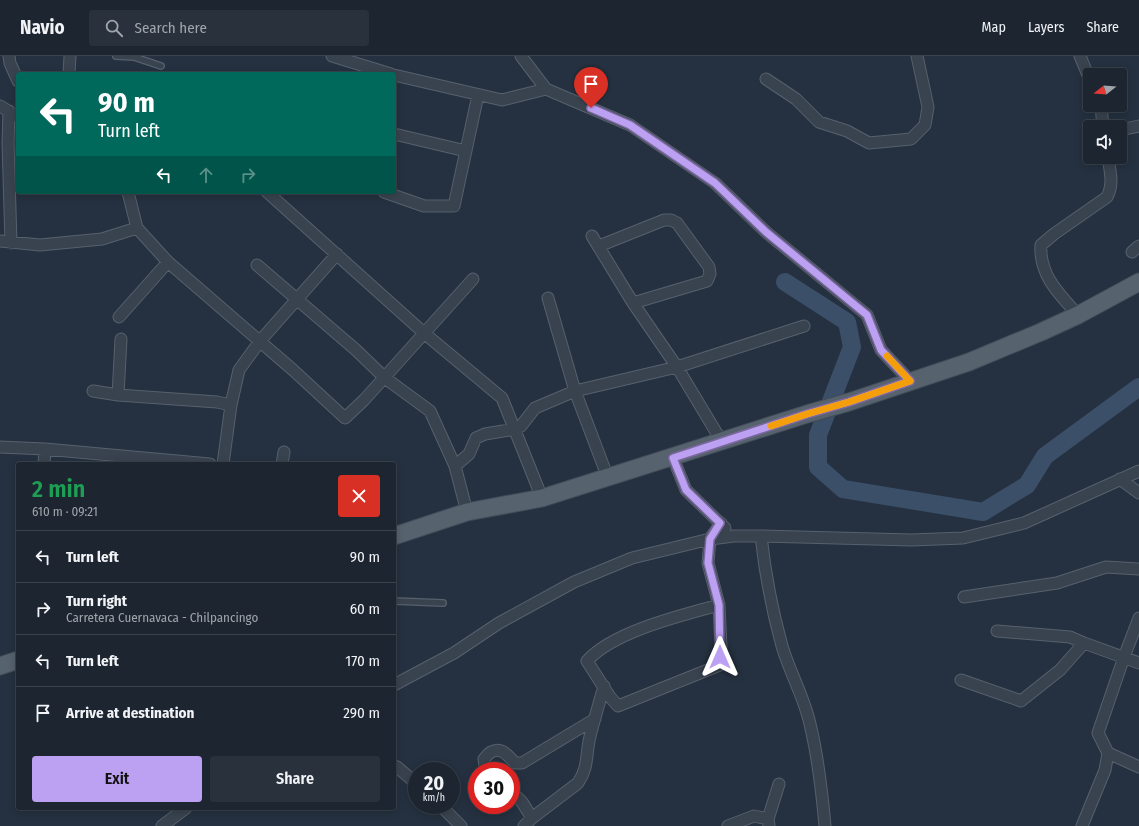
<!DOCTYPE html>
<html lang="en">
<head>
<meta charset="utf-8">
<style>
	:root { --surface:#1c2530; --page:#29313c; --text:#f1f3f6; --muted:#a0a5ab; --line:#3a424c; --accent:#bca0f2 }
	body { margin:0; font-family:"Fira Sans Condensed",sans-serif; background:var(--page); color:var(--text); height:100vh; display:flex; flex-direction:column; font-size:15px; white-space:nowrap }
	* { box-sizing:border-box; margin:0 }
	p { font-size:13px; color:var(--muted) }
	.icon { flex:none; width:22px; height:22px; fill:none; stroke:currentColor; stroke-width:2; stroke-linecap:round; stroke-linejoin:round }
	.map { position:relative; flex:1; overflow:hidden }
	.drawer { position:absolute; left:16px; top:406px; width:380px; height:348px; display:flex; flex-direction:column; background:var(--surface); border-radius:4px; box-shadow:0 2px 10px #0003,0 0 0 1px var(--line) }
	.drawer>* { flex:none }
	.top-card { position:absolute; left:16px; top:16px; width:380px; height:122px; border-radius:4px; box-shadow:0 2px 10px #0003,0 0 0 1px var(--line); background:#00695c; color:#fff; overflow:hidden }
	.needle { width:26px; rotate:253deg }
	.buttons { position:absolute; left:1083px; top:12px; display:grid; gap:8px }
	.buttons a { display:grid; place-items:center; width:44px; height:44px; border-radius:4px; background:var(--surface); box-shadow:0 2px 10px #0003,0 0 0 1px var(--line); font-size:20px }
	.speed { position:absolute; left:408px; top:706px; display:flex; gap:8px; font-size:20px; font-weight:700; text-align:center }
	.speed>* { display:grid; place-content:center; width:52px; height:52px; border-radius:50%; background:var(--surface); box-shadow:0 2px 10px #0003,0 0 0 1px var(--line); line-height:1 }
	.speed small { font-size:10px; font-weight:400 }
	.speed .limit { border:6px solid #d22; background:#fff; color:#111 }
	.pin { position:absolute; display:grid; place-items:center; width:34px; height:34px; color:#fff; margin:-41px -17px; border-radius:50% 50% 50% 0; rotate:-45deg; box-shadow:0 0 4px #0007 }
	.pin .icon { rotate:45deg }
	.me { position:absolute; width:44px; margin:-22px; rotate:0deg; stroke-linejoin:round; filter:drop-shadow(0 0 3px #0008) }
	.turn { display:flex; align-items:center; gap:14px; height:84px; padding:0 16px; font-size:18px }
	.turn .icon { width:52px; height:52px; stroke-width:2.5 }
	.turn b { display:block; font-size:28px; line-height:34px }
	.lanes { display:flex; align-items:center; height:38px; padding:0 16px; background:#0003; justify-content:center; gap:20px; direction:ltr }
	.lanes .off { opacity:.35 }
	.round { display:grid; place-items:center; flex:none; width:42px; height:42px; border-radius:4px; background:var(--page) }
	.overview { display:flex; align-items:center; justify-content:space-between; height:68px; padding:0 16px }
	h1 { font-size:24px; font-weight:600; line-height:30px; color:#1e9e55 }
	.button { display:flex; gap:8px; margin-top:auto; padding:8px 16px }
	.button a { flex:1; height:46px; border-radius:4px; background:var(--accent); color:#111; font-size:16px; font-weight:600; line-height:46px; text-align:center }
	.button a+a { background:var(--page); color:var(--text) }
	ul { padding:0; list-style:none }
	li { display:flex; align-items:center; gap:12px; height:52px; padding:0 16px; border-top:1px solid var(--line) }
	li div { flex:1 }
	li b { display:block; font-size:15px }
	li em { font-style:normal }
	header { display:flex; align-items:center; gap:24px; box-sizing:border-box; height:56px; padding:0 20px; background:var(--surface); border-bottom:1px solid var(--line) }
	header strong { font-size:19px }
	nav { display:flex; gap:22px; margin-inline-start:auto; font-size:14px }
	.search { width:280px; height:36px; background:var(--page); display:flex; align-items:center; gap:10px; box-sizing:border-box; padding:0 14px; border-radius:4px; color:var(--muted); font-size:15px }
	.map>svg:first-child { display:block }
</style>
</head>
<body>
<header>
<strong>Navio</strong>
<div class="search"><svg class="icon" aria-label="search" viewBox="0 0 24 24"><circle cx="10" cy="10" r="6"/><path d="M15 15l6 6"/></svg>Search here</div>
<nav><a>Map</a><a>Layers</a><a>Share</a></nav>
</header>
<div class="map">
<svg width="1139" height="770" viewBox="0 0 1139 770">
	<rect width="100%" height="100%" fill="#253140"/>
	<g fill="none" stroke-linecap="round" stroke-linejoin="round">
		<!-- river -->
		<path stroke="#3b4f69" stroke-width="18" d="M785 226 847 266 852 291 818 379V411L843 433 983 456 1027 429 1045 400 1139 331"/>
		<!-- service casing -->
		<g stroke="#57616d" stroke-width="8">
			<path id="service" d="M116 0 134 1 161 10
				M394 545 443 547"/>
		</g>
		<!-- minor casing -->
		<g stroke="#57616d" stroke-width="13">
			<path id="minor" d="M9 0 10 7 18 25
				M332 0 391 18
				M521 0 546 33
				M1080 0 1090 24
				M69 18 70 0
				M394 19 502 44 546 33 630 69 715 127 766 176 867 259 881 294 910 325
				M766 23 796 43 819 66 847 75 869 87 911 83 925 69 928 51 917 0
				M1101 49 1103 71
				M0 50 18 61
				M9 55 8 87 11 187
				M1120 74 1139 70
				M394 78 466 95
				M128 136 137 172 168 206 293 314 345 362 364 344 473 223
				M267 136 424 277 502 342 542 442
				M384 136 424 150H454L478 39
				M592 180 633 247 677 311 722 386
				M0 185 40 189 102 183 137 172
				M599 190 664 164H671L677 167 709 211 710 218 707 225 633 247
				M1132 196 1139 190
				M257 209 356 294 385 322 430 355 455 410
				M548 242 575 335 608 422
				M1078 259C1059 238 1039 219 1041 189L1054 178 1107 141C1114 128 1110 115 1108 101
				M119 261 168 206
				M93 335 118 339 217 346 231 349
				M118 339 121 283
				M0 391 45 393 210 408
				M673 402 686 434 725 472
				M44 408 45 393
				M223 408 231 349 239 314 260 285 337 198
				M282 408 284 396
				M1120 423 1139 437
				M467 456 455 410 469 398 476 382 485 378 515 373 521 370 535 352 575 335 677 311 804 270
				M761 480C765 517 772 554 782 590 790 617 804 641 810 668 818 701 822 736 825 770
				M964 541 1057 527 1106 511 1139 513
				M719 549C682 559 612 576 587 605L610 641 618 650 720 609 721 592 719 549 708 507 710 483 721 467
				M997 575 1070 581 1084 587 1139 607
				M961 624 1021 645 1060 614 1084 587
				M394 629 454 597 499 567 574 526 632 502 710 483 734 480H761L911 484 963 482 1024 467 1139 415
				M1108 697 1139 711
				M394 710 397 711 417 728
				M491 715 485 710 484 703C486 700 488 698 491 696 502 690 508 700 515 707H522L595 663
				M511 735 522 746 532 762
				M440 749 461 770
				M768 763 779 728
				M162 770 186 752
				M524 770 532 762 578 727C588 712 586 701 589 685 593 667 599 648 604 630
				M728 770 754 760 768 763 769 770
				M1082 770 1105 714 1108 697 1098 677 1124 601 1139 562"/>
		</g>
		<!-- primary casing -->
		<g stroke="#434c59" stroke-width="19">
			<path id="primary" d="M394 480 467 456 542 442 807 358 849 346 969 306 1041 276 1078 259 1139 226
				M0 610 18 604"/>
		</g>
		<!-- service -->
		<use href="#service" stroke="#39434f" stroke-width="5.5"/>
		<!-- minor -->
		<use href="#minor" stroke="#39434f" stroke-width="11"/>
		<!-- primary -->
		<use href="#primary" stroke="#57626f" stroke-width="17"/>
	</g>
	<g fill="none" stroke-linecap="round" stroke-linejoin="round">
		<!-- route casing -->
		<g stroke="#7a689d" stroke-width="10">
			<path id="route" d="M591 52 630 69 715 127 766 176 867 259 881 294 910 325 849 346 807 358 673 402 686 434 720 467 710 483 708 507 719 549 720 601"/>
		</g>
		<!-- route -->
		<use href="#route" stroke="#bca0f2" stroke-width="7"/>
		<!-- slow -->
		<path stroke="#f59e0b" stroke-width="7" d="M771 370 807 358 849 346 910 325 887 300"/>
	</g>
</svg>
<div class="buttons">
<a><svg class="needle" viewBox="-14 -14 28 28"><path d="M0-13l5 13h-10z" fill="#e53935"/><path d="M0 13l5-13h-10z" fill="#a0a5ab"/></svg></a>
<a><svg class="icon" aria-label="sound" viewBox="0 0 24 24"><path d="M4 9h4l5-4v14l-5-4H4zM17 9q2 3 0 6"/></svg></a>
</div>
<div class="speed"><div>20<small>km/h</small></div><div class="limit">30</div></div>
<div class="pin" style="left:591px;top:52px;background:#d93025"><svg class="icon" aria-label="arrive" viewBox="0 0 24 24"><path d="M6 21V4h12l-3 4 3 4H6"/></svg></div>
<svg class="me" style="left:720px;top:601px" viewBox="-20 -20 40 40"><path d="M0-17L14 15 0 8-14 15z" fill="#bca0f2" stroke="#fff" stroke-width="4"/></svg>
<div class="top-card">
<div class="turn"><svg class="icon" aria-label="left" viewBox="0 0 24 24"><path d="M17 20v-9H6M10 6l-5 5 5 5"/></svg><div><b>90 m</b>Turn left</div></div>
<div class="lanes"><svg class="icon" aria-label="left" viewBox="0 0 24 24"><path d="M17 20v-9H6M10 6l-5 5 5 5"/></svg><svg class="icon off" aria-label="ahead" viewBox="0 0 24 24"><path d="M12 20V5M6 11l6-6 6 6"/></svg><svg class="icon off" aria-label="right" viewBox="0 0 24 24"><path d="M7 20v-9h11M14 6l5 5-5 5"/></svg></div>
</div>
<section class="drawer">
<div class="overview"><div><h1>2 min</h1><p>610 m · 09:21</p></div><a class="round" style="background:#d93025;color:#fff"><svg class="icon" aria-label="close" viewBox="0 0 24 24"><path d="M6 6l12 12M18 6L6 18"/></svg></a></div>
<ul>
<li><svg class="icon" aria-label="left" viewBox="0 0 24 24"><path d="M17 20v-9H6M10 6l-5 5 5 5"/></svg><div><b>Turn left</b></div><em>90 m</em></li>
<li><svg class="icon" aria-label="right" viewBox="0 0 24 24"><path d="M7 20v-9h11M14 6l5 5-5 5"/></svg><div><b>Turn right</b><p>Carretera Cuernavaca - Chilpancingo</p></div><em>60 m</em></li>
<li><svg class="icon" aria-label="left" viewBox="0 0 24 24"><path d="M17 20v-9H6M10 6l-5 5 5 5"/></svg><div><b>Turn left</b></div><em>170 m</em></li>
<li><svg class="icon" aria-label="arrive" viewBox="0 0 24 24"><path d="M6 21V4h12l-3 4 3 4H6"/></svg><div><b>Arrive at destination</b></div><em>290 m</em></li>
</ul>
<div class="button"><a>Exit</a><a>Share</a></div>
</section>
</div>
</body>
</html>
